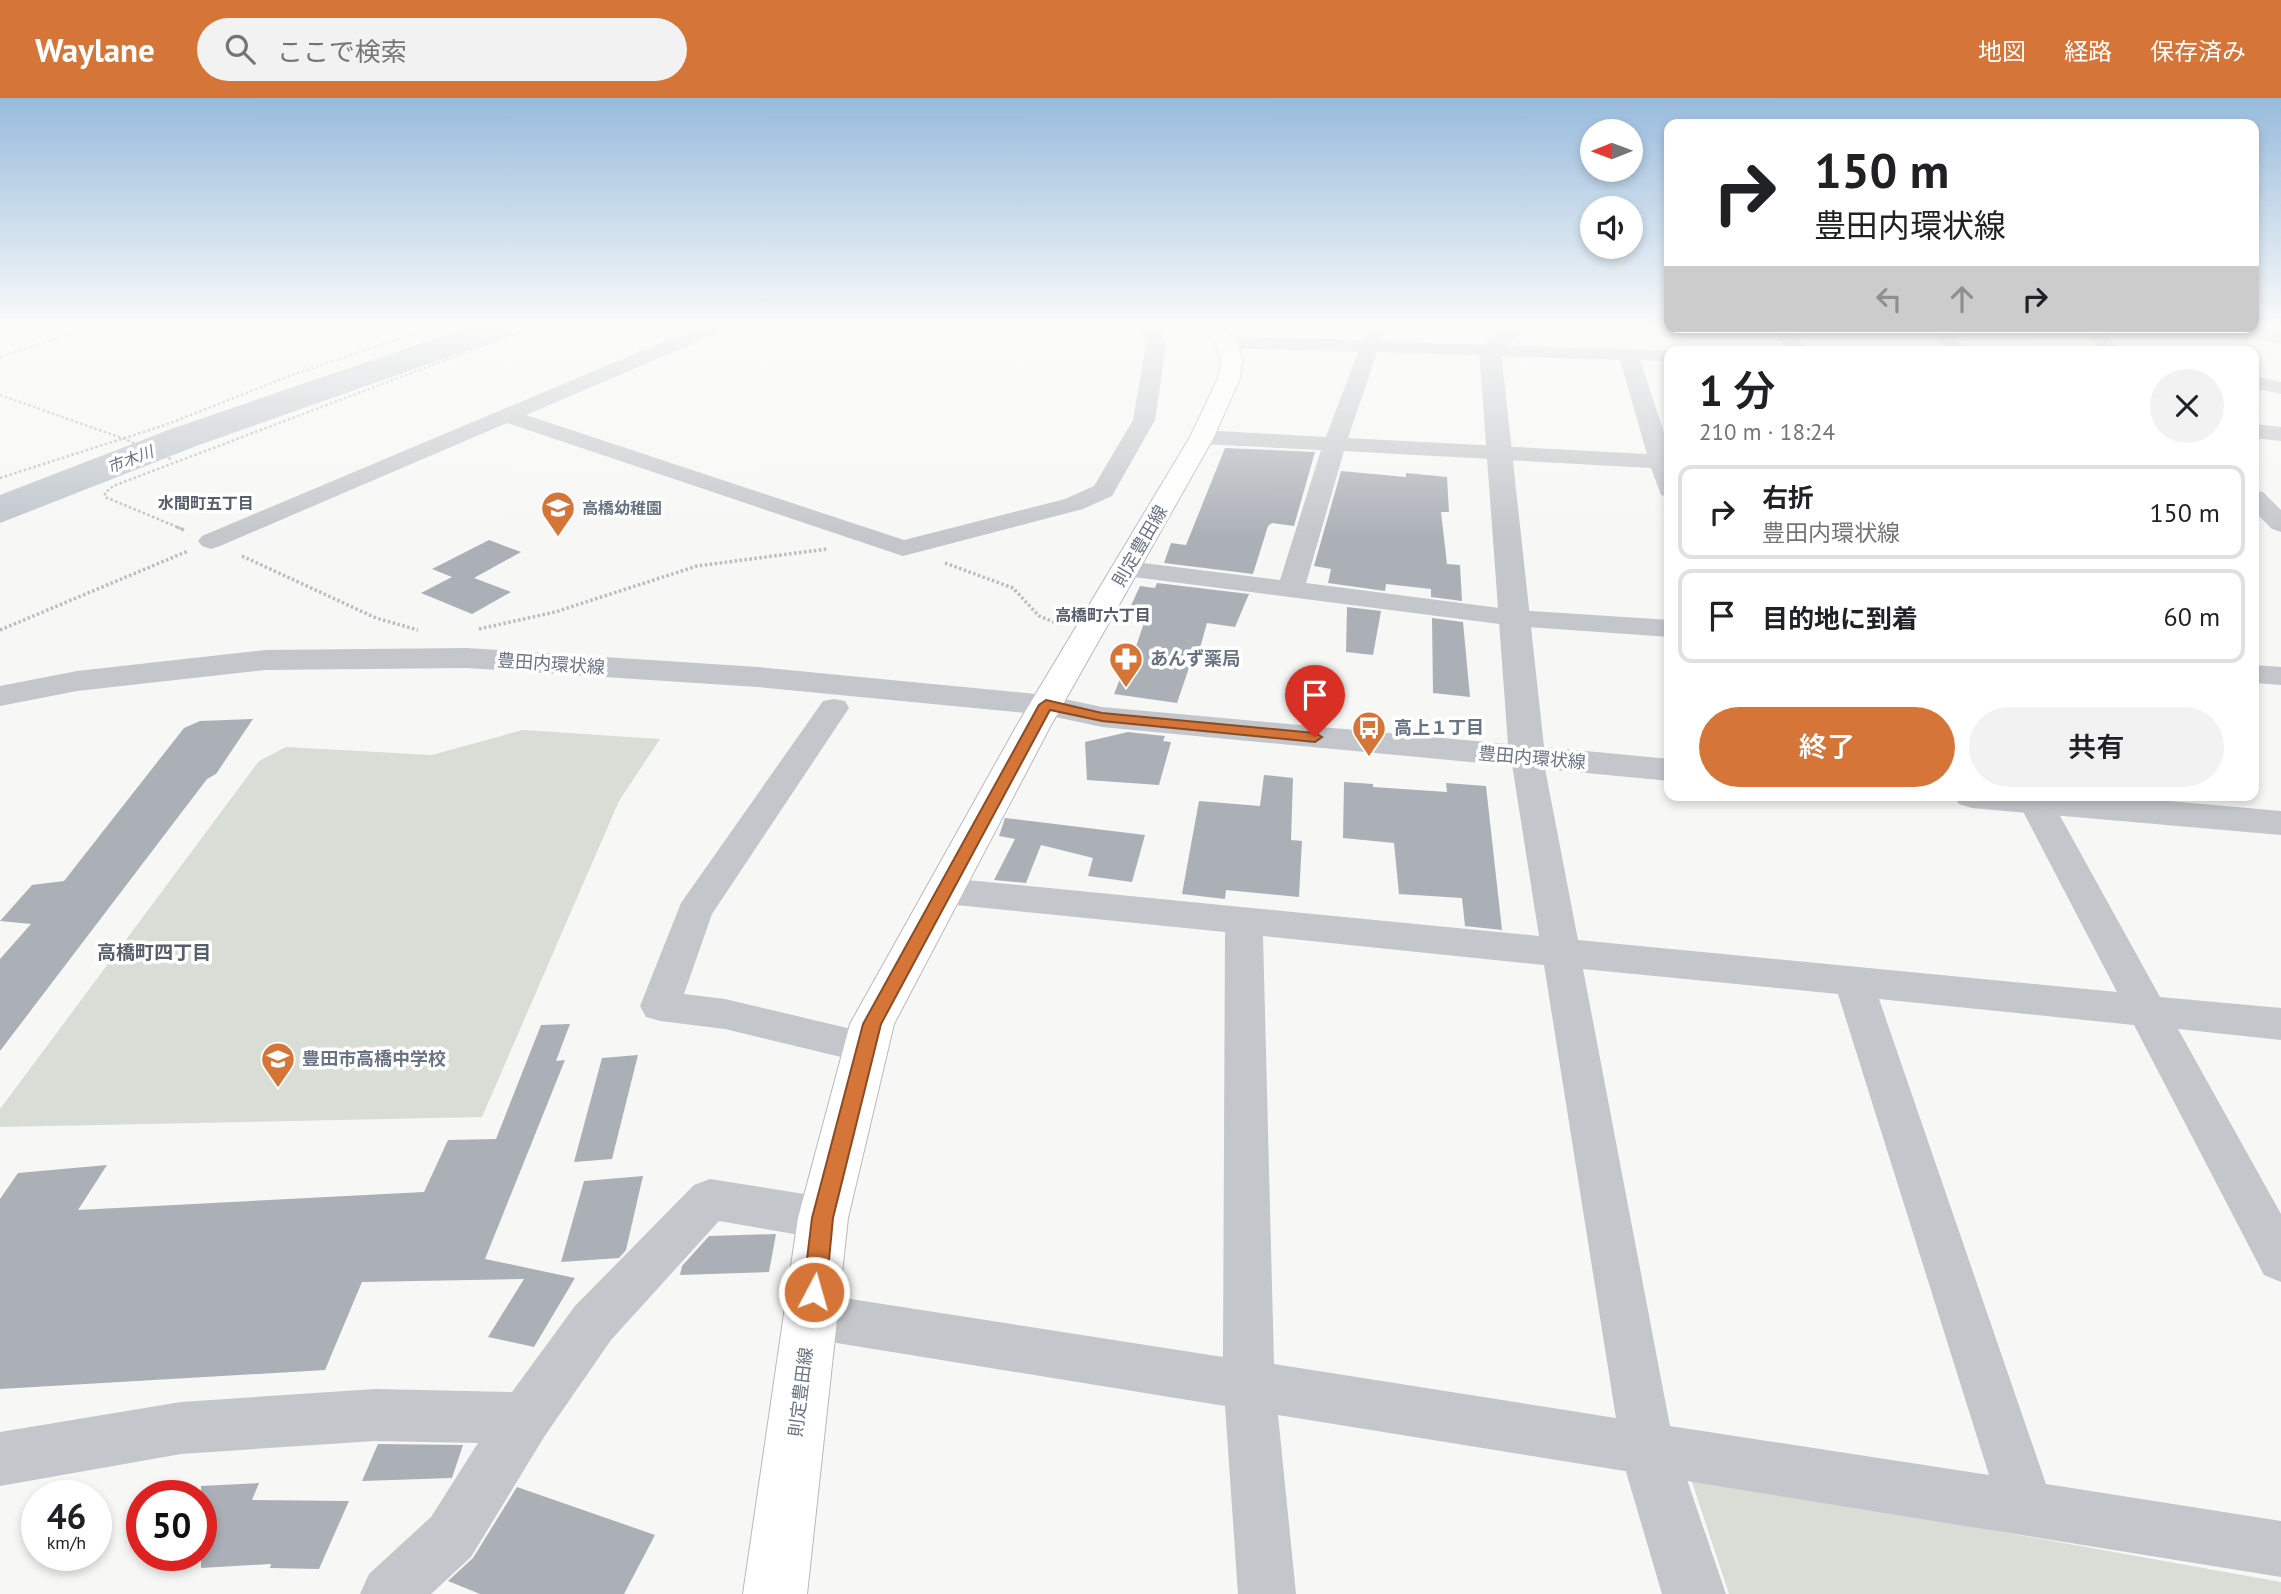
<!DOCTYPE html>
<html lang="ja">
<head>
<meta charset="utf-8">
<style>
	:root { --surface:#fff; --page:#f2f2f2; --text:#202124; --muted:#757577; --line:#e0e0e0; --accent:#d57538 }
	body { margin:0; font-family:"PT Sans","Noto Sans JP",sans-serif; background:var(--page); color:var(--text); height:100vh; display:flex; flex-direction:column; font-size:26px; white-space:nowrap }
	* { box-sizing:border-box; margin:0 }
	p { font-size:23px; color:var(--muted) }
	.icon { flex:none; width:38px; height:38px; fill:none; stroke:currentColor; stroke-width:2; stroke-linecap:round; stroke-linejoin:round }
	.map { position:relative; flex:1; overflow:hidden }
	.details { position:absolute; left:1664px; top:248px; width:595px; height:455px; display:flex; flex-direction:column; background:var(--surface); border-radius:14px; box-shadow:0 4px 10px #0003 }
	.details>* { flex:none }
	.guide { position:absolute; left:1664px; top:21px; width:595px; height:214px; border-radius:14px; box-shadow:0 4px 10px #0003; background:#fff; color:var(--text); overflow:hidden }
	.needle { width:46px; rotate:269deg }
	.buttons { position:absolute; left:1580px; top:21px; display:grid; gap:14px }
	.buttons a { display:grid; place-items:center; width:63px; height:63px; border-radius:50%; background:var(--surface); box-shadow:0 4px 10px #0003; font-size:35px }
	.speed { position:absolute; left:21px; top:1382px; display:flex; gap:14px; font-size:35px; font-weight:700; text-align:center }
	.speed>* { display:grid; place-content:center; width:91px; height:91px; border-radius:50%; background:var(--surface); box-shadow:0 4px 10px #0003; line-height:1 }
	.speed small { font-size:18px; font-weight:400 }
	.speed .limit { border:10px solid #d22; background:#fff; color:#111 }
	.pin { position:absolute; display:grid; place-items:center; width:60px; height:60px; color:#fff; margin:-72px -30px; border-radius:50% 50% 50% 0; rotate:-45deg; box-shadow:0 0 7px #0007 }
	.pin .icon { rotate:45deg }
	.me { position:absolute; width:77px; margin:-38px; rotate:6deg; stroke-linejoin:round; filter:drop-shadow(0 0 5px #0008) }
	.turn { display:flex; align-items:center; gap:24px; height:147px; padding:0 35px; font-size:32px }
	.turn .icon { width:91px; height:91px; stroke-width:2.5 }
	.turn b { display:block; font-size:49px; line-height:60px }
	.lanes { display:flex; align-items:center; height:66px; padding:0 35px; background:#0003; justify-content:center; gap:35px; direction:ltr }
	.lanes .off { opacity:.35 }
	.round { display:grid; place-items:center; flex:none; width:74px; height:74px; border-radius:37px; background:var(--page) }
	.summary { display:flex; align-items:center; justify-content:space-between; height:119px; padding:0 35px }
	h1 { font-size:42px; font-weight:600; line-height:52px }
	.action { display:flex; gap:14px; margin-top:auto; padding:14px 35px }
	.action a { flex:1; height:80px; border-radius:42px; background:var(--accent); color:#fff; font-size:28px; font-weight:600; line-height:80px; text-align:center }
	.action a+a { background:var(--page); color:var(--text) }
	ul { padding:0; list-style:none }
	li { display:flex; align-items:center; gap:21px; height:94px; margin:0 14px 10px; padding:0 21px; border:4px solid var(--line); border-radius:14px }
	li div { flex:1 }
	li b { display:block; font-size:26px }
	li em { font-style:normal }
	header { display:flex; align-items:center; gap:42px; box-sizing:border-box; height:98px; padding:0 35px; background:var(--accent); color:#fff }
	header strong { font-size:33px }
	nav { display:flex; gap:38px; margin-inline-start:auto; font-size:24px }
	.search { width:490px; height:63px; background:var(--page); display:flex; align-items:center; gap:18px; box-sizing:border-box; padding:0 24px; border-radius:38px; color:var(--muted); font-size:26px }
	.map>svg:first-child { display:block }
</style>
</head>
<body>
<header>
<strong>Waylane</strong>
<div class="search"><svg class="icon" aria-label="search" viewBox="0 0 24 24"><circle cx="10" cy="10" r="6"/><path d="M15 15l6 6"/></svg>ここで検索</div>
<nav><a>地図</a><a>経路</a><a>保存済み</a></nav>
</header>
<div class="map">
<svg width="2281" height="1496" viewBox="0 0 2281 1496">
	<rect width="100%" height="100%" fill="#f7f7f5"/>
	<!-- green -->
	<path fill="#d8ded6" d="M523 632 660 641 619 703 482 1019 0 1029V1011L259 663 286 649 432 657Z
		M1690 1378 2281 1484V1496H1729Z"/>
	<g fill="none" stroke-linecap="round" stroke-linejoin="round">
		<!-- river -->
		<path fill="#bec5cb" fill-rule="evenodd" d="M466 230H515L511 237 199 347 0 425V397L171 331Z"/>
	</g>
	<!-- building -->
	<path fill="#abb0b7" d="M1225 350 1315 354 1294 428 1272 425 1268 428 1253 476 1164 465 1171 445 1186 447Z
		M1341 373 1406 379V375L1447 379 1449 414H1441L1447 466 1460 467 1462 503 1431 499V491L1386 486 1385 493 1328 485 1331 471 1314 468Z
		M489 442 521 454 474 480 511 494 472 516 421 495 452 479 432 471Z
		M1157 485 1249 496 1235 529 1207 525 1195 568 1190 567 1177 605 1114 596 1125 568 1129 569 1147 516 1128 514 1140 488 1155 490Z
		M1347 509 1381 513 1373 557 1346 554Z
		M1432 520 1463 524 1470 599 1433 595Z
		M253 621 216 676 207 681 0 953V861L31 826 0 823 32 787 64 783 184 630 200 623Z
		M1128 634 1165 638 1163 643 1171 644 1159 687 1087 682 1085 644Z
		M1264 677 1293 680 1291 742 1302 743 1299 799 1226 792 1225 801 1182 796 1199 703 1260 708Z
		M1344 684 1373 686V689L1447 694 1446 685 1486 688 1502 832 1465 828 1462 800 1399 796 1394 745 1343 740Z
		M1005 720 1145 737 1132 784 1088 778 1093 760 1041 747 1026 785 994 782 1015 741 999 738Z
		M570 926 556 963 565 962 485 1161 575 1180 534 1249 488 1239 524 1181 362 1184 325 1272 0 1291V1101L18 1075 107 1067 78 1112 424 1094 448 1042 496 1041 541 927Z
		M638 957 612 1061 574 1064 602 960Z
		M643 1078 626 1152 619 1160 561 1164 584 1083Z
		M776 1136 769 1174 680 1177 682 1168 709 1138Z
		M378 1346 463 1347 452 1380 362 1383Z
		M259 1385 252 1402 349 1403 319 1471 270 1470 271 1466 201 1470V1388Z
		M517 1389 655 1437 624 1496H480L448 1483 473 1460Z"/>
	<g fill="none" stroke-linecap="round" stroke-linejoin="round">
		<!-- secondary casing -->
		<g stroke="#b6b9be" stroke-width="2">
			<path id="secondary" d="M1203 230H1225L1237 244 1243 262 1240 280 1214 339 1050 629 894 926 848 1120 807 1496H743L798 1120 850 926 1016 629 1190 339 1218 280 1221 262 1216 246Z"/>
		</g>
		<!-- path-far1 -->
		<path stroke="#bbbdc0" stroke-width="2.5" stroke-dasharray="2.5 2.5" stroke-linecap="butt" d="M0 259 88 230
			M0 297 122 340 173 362
			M0 380 165 327 292 277 430 230
			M182 431 105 399V395L113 388 530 230"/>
		<!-- path -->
		<path stroke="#bbbdc0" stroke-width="3.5" stroke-dasharray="2.5 2.5" stroke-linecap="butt" d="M177 429 186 433
			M242 458 376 520 418 532
			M945 465 1013 490 1039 518 1061 527
			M479 531 555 514 697 468 827 451
			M0 532 188 453"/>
		<!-- minor -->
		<path fill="#c3c6ca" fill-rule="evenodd" d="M696 230H722L720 234 526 317 904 442 1065 401 1094 388 1133 322 1146 247 1141 230H1160L1166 247 1155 322 1112 398 1083 411 903 458 507 325 220 448 211 451 202 448 198 443 202 438Z
			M1366 230H1385L1381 243 1677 253 1670 254V263L1640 262 1670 353V399L1661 397 1651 370 1344 353 1306 485 1515 512 1670 522V539L1515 528 1118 477 1114 471 1118 465 1127 463 1280 482 1321 352 1202 346 1194 344 1191 339 1194 334 1202 332 1326 339 1358 254 1226 250 1216 244 1226 238 1362 242ZM1377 254 1620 262 1647 356 1348 340Z
			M1775 230H1794L1807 254H1787Z
			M1930 230H1949L1968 254H1947Z
			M2082 230H2102L2123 254H2102Z
			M2234 230H2267L2281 234V246L2236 234Z
			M2254 278 2281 284V296L2254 290Z
			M2254 326 2281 329V343L2254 340Z
			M2254 392 2263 394 2281 412V434L2272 431 2254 413Z
			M2254 567 2281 569V587L2254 585Z
			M834 601 845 603 849 610 712 816 684 896 725 901 881 938 887 949 881 960 866 965 725 931 660 923 646 919 640 908 681 805 823 603Z
			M1527 650 1538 653 1543 660 1578 842 2117 894 2015 698H2049L2160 899 2281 910V942L2178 931 2281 1116V1184L2264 1177 2134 927 1879 901 2046 1386 2281 1423V1479L1278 1317 1296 1496H1238L1225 1308 812 1241 795 1234 787 1218 795 1202 812 1195 1223 1259 1225 834 946 806 933 802 928 793 933 784 946 780 1539 838 1511 660 1516 653ZM1263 838 1544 867 1616 1320 1274 1266ZM1583 871 1838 896 1989 1377 1670 1328Z
			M710 1081 823 1099 839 1105 846 1120 839 1135 823 1141 719 1123 611 1242 544 1339 471 1459 431 1496H360L369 1476 431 1419 478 1345 375 1343 181 1356 0 1388V1334L181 1304 375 1291 512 1294 575 1208 694 1087Z"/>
		<!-- tertiary -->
		<path fill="#c3c6ca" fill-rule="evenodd" d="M1504 230H1528L1501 253 1544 649 1670 661V683L1102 629 1046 617 758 589 467 570 265 572 77 593 0 608V588L77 573 265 552 467 550 758 569 1046 597 1102 609 1508 646 1479 251Z
			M1954 698H2113L2281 713V737L1972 710 1959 706Z
			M1648 1321 1669 1329 1726 1496H1662L1619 1350 1627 1329Z"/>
		<!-- secondary -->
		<use href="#secondary" fill="#fff" fill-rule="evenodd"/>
	</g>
	<!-- sky -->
	<linearGradient id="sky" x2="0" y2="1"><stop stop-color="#97bbdc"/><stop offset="0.52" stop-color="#fbfbfa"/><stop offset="1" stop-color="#fbfbfa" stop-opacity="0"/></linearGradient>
	<rect width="2281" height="440" fill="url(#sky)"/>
	<!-- route -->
	<path fill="#d57538" stroke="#8a4c24" stroke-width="2" d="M1046 602 1102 615 1315 635 1322 639 1315 644 1102 623 1050 612 881 926 833 1120 826 1194 822 1201 814 1204 807 1201 803 1194 812 1120 863 926 1039 607Z"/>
	<!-- icons -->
	<defs>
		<g id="school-pin" transform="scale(1.75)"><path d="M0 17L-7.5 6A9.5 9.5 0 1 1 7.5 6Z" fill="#d57538" stroke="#fff"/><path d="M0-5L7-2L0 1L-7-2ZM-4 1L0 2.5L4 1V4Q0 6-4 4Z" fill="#fff"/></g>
		<g id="pharmacy-pin" transform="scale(1.75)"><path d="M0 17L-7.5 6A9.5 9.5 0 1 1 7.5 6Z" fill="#d57538" stroke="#fff"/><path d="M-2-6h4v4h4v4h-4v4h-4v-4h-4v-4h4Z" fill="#fff"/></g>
		<g id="bus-pin" transform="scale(1.75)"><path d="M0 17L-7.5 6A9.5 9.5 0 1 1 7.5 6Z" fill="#d57538" stroke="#fff"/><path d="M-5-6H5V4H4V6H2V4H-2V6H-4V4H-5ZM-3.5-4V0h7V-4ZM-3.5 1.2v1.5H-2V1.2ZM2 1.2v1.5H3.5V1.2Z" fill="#fff"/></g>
	</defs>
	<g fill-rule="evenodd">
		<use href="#school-pin" x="558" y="410"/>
		<use href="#pharmacy-pin" x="1126" y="561"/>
		<use href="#bus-pin" x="1369" y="630"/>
		<use href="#school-pin" x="278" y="961"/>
	</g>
	<g text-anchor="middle" stroke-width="7" stroke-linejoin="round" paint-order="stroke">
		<!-- far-water labels -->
		<g font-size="16" font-style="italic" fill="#65747f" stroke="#fff">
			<text transform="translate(130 361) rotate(-21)" y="6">市木川</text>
		</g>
		<!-- far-neighbourhood labels -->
		<g font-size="16" font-weight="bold" fill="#565e69" stroke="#fff">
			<text x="206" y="411">水間町五丁目</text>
			<text x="1103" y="523">高橋町六丁目</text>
		</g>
		<!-- far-poi labels -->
		<g font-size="16" font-weight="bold" fill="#697483" stroke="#fff" text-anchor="start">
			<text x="582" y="416">高橋幼稚園</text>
		</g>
		<!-- street labels -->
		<g font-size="18" fill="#697483" stroke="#fff">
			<text transform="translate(1140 448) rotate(-60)" y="6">則定豊田線</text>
			<text transform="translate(551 566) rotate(4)" y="6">豊田内環状線</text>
			<text transform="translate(1532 660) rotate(5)" y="6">豊田内環状線</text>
			<text transform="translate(801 1294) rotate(-83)" y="6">則定豊田線</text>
		</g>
		<!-- poi labels -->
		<g font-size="18" font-weight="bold" fill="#697483" stroke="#fff" text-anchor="start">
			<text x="1150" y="567">あんず薬局</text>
			<text x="1394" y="636">高上１丁目</text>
			<text x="302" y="967">豊田市高橋中学校</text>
		</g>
		<!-- neighbourhood labels -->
		<g font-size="19" font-weight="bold" fill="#565e69" stroke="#fff">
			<text x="154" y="861">高橋町四丁目</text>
		</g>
	</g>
</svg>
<div class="buttons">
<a><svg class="needle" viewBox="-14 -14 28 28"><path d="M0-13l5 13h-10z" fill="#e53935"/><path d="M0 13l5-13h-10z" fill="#757577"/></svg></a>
<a><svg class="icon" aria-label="sound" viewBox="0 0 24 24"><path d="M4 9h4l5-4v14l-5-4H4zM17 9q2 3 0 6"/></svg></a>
</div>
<div class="speed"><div>46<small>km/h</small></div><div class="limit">50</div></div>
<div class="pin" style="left:1315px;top:639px;background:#d93025"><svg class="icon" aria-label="arrive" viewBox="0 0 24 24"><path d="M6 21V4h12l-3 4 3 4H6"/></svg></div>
<svg class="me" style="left:814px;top:1194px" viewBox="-20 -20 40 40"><circle r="17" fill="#d57538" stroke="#fff" stroke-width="3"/><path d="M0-11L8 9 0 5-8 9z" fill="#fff"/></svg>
<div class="guide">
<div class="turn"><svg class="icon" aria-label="right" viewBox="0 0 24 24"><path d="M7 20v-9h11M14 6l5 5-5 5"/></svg><div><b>150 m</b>豊田内環状線</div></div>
<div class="lanes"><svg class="icon off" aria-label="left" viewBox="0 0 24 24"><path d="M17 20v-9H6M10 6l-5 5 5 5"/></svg><svg class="icon off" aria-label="ahead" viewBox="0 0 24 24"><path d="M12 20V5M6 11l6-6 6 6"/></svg><svg class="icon" aria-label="right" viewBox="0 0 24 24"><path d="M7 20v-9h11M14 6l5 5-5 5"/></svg></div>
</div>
<section class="details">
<div class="summary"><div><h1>1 分</h1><p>210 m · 18:24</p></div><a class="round"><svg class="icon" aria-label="close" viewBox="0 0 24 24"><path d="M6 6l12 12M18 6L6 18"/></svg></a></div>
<ul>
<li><svg class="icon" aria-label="right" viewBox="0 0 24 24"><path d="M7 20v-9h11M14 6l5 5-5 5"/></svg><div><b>右折</b><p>豊田内環状線</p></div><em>150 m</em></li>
<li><svg class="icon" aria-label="arrive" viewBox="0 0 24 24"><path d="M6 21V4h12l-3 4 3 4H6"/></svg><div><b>目的地に到着</b></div><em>60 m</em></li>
</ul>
<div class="action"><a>終了</a><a>共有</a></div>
</section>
</div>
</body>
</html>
